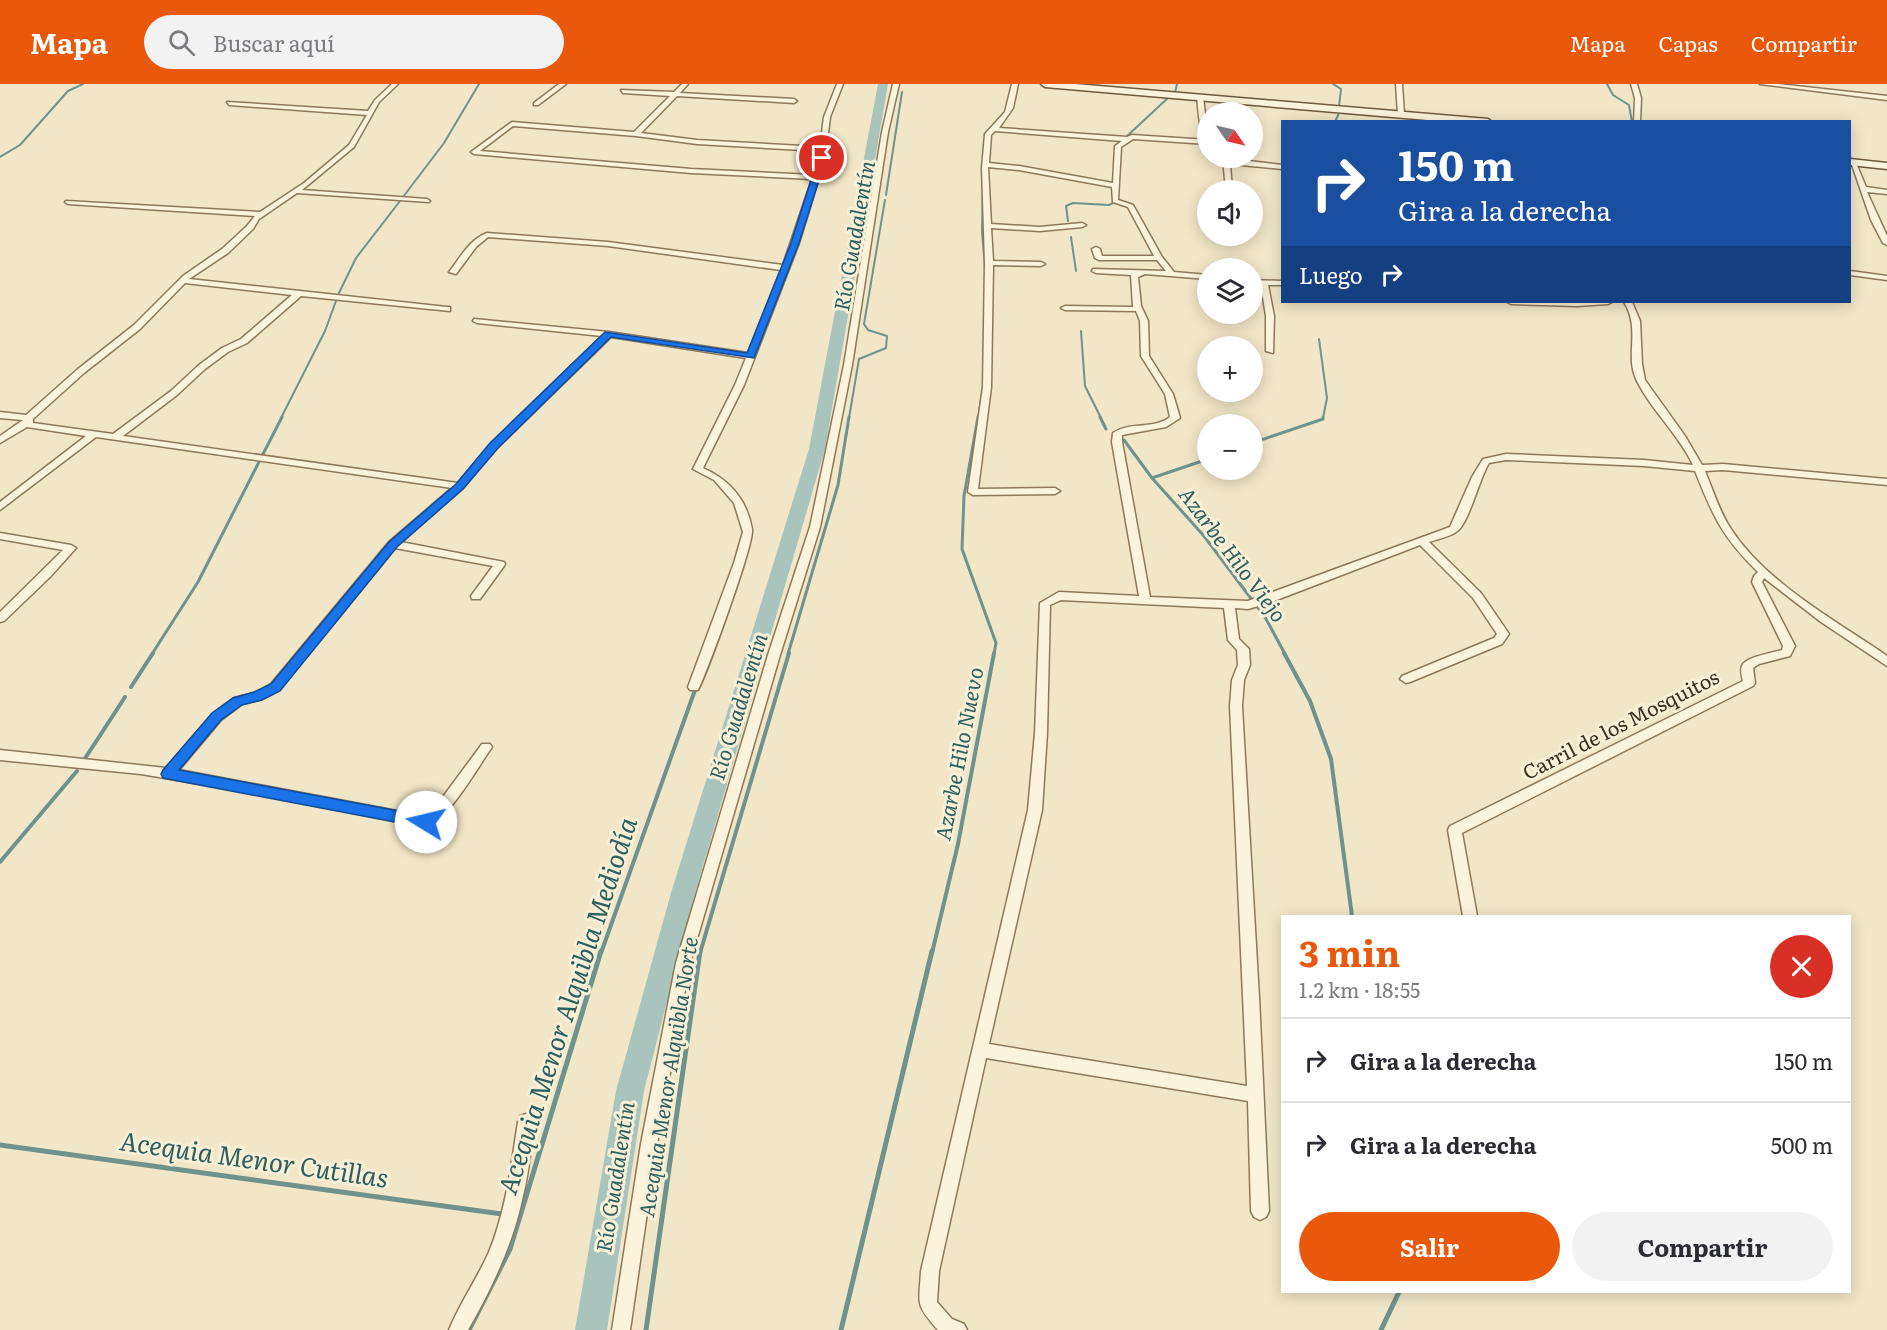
<!DOCTYPE html>
<html lang="es">
<head>
<meta charset="utf-8">
<style>
	:root { --surface:#fff; --page:#f2f2f3; --text:#2b2b33; --muted:#7c7c81; --line:#e1e1e2; --accent:#ea580c }
	body { margin:0; font-family:Literata,serif; background:var(--page); color:var(--text); height:100vh; display:flex; flex-direction:column; font-size:22px; white-space:nowrap }
	* { box-sizing:border-box; margin:0 }
	p { font-size:20px; color:var(--muted) }
	.icon { flex:none; width:33px; height:33px; fill:none; stroke:currentColor; stroke-width:2; stroke-linecap:round; stroke-linejoin:round }
	.map { position:relative; flex:1; overflow:hidden }
	.sheet { position:absolute; left:1281px; top:831px; width:570px; height:378px; display:flex; flex-direction:column; background:var(--surface); border-radius:0px; box-shadow:0 3px 15px #0003 }
	.sheet>* { flex:none }
	.guide { position:absolute; left:1281px; top:36px; width:570px; height:183px; border-radius:0px; box-shadow:0 3px 15px #0003; background:#1a4fa0; color:#fff; overflow:hidden }
	.needle { width:39px; rotate:124deg }
	.tools { position:absolute; left:1197px; top:18px; display:grid; gap:12px }
	.tools a { display:grid; place-items:center; width:66px; height:66px; border-radius:50%; background:var(--surface); box-shadow:0 3px 15px #0003; font-size:30px }
	.pin { position:absolute; display:grid; place-items:center; width:51px; height:51px; color:#fff; margin:-26px; border:3px solid #fff; border-radius:50%; box-shadow:0 2px 6px #0007 }
	.me { position:absolute; width:66px; margin:-33px; rotate:279deg; stroke-linejoin:round; filter:drop-shadow(0 0 4px #0008) }
	.turn { display:flex; align-items:center; gap:21px; height:126px; padding:0 18px; font-size:27px }
	.turn .icon { width:78px; height:78px; stroke-width:2.5 }
	.turn b { display:block; font-size:42px; line-height:51px }
	.then { display:flex; align-items:center; height:57px; padding:0 18px; background:#0003; gap:12px; font-size:22px }
	.round { display:grid; place-items:center; flex:none; width:63px; height:63px; border-radius:32px; background:var(--page) }
	.head { display:flex; align-items:center; justify-content:space-between; height:102px; padding:0 18px }
	h1 { font-size:36px; font-weight:700; line-height:45px; color:var(--accent) }
	.action { display:flex; gap:12px; margin-top:auto; padding:12px 18px }
	.action a { flex:1; height:69px; border-radius:36px; background:var(--accent); color:#fff; font-size:24px; font-weight:700; line-height:69px; text-align:center }
	.action a+a { background:var(--page); color:var(--text) }
	ul { padding:0; list-style:none }
	li { display:flex; align-items:center; gap:18px; height:84px; padding:0 18px; border-top:2px solid var(--line) }
	li div { flex:1 }
	li b { display:block; font-size:22px }
	li em { font-style:normal }
	header { display:flex; align-items:center; gap:36px; box-sizing:border-box; height:84px; padding:0 30px; background:var(--accent); color:#fff }
	header strong { font-size:28px }
	nav { display:flex; gap:33px; margin-inline-start:auto; font-size:21px }
	.search { width:420px; height:54px; background:var(--page); display:flex; align-items:center; gap:15px; box-sizing:border-box; padding:0 21px; border-radius:33px; color:var(--muted); font-size:22px }
	.map>svg:first-child { display:block }
</style>
</head>
<body>
<header>
<strong>Mapa</strong>
<div class="search"><svg class="icon" aria-label="search" viewBox="0 0 24 24"><circle cx="10" cy="10" r="6"/><path d="M15 15l6 6"/></svg>Buscar aquí</div>
<nav><a>Mapa</a><a>Capas</a><a>Compartir</a></nav>
</header>
<div class="map">
<svg width="1887" height="1246" viewBox="0 0 1887 1246">
	<rect width="100%" height="100%" fill="#f1e6c7"/>
	<g fill="none" stroke-linecap="round" stroke-linejoin="round">
		<!-- stream-far3 -->
		<path stroke="#6e938c" stroke-width="2" d="M1333 0 1341 5 1339 23
			M1607 0 1613 11 1629 21 1632 38
			M1175 9 1177 0
			M1335 38 1339 29
			M1126 53 1169 13
			M0 73 20 61 68 7 83 0
			M983 99 982 147 985 184
			M886 111 902 8
			M403 113 444 59 479 0
			M1068 137 1066 122 1073 119 1109 121 1113 119
			M1071 153 1076 187
			M337 213 356 174 400 117
			M1081 247 1085 302 1101 334
			M1319 255 1327 314 1323 334
			M281 334 325 247 336 217
			M849 334 859 275 886 264 887 252 868 246 864 240 885 116
			M978 334 984 297"/>
		<!-- stream-far2 -->
		<path stroke="#6e938c" stroke-width="3" d="M978 333 964 412 962 465 996 559 994 570
			M1100 333 1106 345
			M1124 356 1152 394 1204 452 1265 533 1285 570
			M1252 359 1323 335V333
			M262 372 282 333
			M1152 394 1208 375
			M152 570 198 498 260 376
			M788 570 838 401 849 333"/>
		<!-- stream-far1 -->
		<path stroke="#6e938c" stroke-width="4" d="M1284 569 1310 617 1331 675 1352 832
			M131 603 153 569
			M84 676 125 613
			M0 778 77 687
			M601 869 695 606
			M700 869 789 569
			M932 869 958 760 994 569"/>
		<!-- stream -->
		<path stroke="#6e938c" stroke-width="5" d="M0 1061 502 1130
			M469 1246 510 1165 601 867
			M646 1246 700 867
			M841 1246 932 867
			M1381 1246 1399 1208"/>
		<!-- river -->
		<path fill="#a8c4bd" fill-rule="evenodd" d="M878 0H888L825 365 695 809 644 1007 607 1246H575L616 1007 671 809 809 365Z"/>
		<!-- street casing -->
		<g stroke="#8e785b" stroke-width="3">
			<path id="street" d="M392 0H398L379 18 354 63 302 106 427 115 430 117 429 118 297 109 259 135 253 145 228 169 189 195 447 223H450V227L301 212 247 259 228 268 205 285 177 311 123 352 458 399 491 360 602 252 477 239 473 237 474 235 609 248 748 269 781 186 608 162 488 153 476 163 456 190 449 188C460 174 470 155 487 149L608 158 783 181 812 95 691 89 474 70 471 68 512 38 634 48 670 12 623 9 621 6 674 8 682 0H688L680 9 794 15 797 17 794 19 677 12 641 49 697 56 820 63 824 33 837 0H843L830 33 825 74 799 159 744 301 703 384C730 396 747 416 752 445 755 458 707 589 698 606H690L688 603 734 479 743 448 734 419 714 396 693 385 735 301 746 274 611 253 497 364 463 404 401 458 504 478 505 480 504 482 480 515H472L471 512 493 482 395 464 279 606 262 615 242 620 221 636 179 686 424 732 437 721 482 660H490L492 663 490 666C476 686 448 736 426 743L242 707 141 690 0 676V666L166 684 213 630 234 614 255 609 271 600 389 458 452 404 96 353 0 426V418L86 352 27 343 0 359V352L23 336 0 334V328L26 331 78 285 134 241 183 192 222 165 247 142 255 132 68 120 65 118 66 117 260 128 304 99 349 61 367 31 229 21 227 18 368 27 375 16ZM513 42 636 52 697 60 820 67 813 91 691 85 480 67ZM185 199 292 211 241 255 222 264 199 281 171 307 113 350 33 339V335L84 289 140 245Z
				M559 0H566L538 21H534V19Z
				M893 0H899L888 48 852 281 820 443 780 571 690 879 657 1060 630 1246H612L641 1060 676 879 768 571 810 443 844 281 882 48Z
				M1012 0H1018L1013 24 999 44 1127 53 1132 51 1208 56V60L1133 55 1121 63 1118 116 1133 121 1162 173 1174 188 1208 191V195L1145 190 1138 193 1141 222 1148 237 1149 272 1173 310 1180 334 1166 343 1122 351V358L1150 513 1248 517 1450 443 1472 393 1483 375 1506 370 1644 376 1693 381C1678 349 1650 325 1636 295 1625 271 1641 245 1624 218H1632L1640 237 1642 280 1645 296 1685 352 1702 381 1723 380 1887 395V401L1723 386 1705 387C1713 406 1719 427 1731 445 1766 499 1835 536 1887 572V582L1821 538 1764 494 1762 498 1795 562 1790 572 1759 580 1753 584 1755 599 1753 602 1462 749 1477 832H1463L1448 746 1450 742 1743 597C1742 593 1740 586 1742 582 1745 573 1772 569 1782 566L1783 562 1752 498 1754 492 1758 488C1722 453 1713 432 1695 387L1644 382 1506 376 1489 379C1479 395 1469 440 1456 448 1449 453 1438 455 1429 458L1481 509 1509 550 1502 560 1410 598 1406 599 1400 595 1402 592 1494 554 1497 550 1473 514 1420 461 1269 519 1248 525 1235 524 1239 555 1249 565 1250 581 1244 596 1242 622 1259 913 1269 1127 1266 1133 1260 1136 1254 1133 1251 1127 1248 1017 986 974 939 1187 937 1218 952 1235 964 1240 967 1246H938C915 1220 919 1221 921 1187L1028 726 1035 649 1040 519 1059 508 1139 512 1112 358 1113 349C1130 337 1154 346 1170 333L1165 310 1141 272 1140 237 1136 227 1065 226 1061 224 1065 222 1133 223 1131 191 1096 189 1092 187 1093 185 1166 187 1157 176H1099L1095 174 1092 165 1096 163 1100 165 1102 172H1154L1128 123 1113 118 1112 103 1019 86 988 83 991 140 1040 143 1082 139 1086 141 1082 143 1040 147 991 144 993 177 1041 178 1045 180 1041 182 993 181 991 303 978 405 1055 404 1060 407 1055 410 973 411 968 408 983 303 985 179 982 84 985 50 1005 28ZM995 47 1122 57 1115 62 1113 99 1019 82 989 79 991 51ZM1061 516 1224 524 1228 556 1237 566 1238 581 1232 596 1230 622 1247 1002 989 960 1042 726 1047 649 1050 521Z
				M1396 0H1402L1404 30 1401 32 1398 30Z
				M1631 0H1637L1641 14 1640 38H1634L1635 14Z
				M1760 0H1778L1887 12V16Z
				M1200 11 1203 13 1208 56C1198 46 1199 27 1197 13Z
				M1223 74 1282 81V85L1230 80 1232 106H1226Z
				M1851 78 1856 79 1866 103 1887 106V110L1867 108 1887 152V161L1883 159 1871 136Z
				M1850 187 1887 192V196L1850 191Z
				M1252 196 1282 197V201H1268L1274 232 1273 269 1266 267V232L1261 201 1252 200Z
				M1507 218H1612L1608 220 1577 222 1511 220Z
				M0 449 71 461 76 464 50 493 4 537 0 538V528L63 466 0 455Z
				M526 1030 532 1032 534 1038C531 1063 529 1088 523 1112 513 1160 492 1204 468 1246H449C460 1219 477 1195 489 1168 506 1126 511 1083 518 1038L520 1032Z"/>
		</g>
		<!-- secondary casing -->
		<g stroke="#70593e" stroke-width="3">
			<path id="secondary" d="M1041 0H1075L1488 35 1492 38H1451L1045 3Z
				M1850 75 1887 79V85L1850 81Z"/>
		</g>
		<!-- street -->
		<use href="#street" fill="#fbf3db" fill-rule="evenodd"/>
		<!-- secondary -->
		<use href="#secondary" fill="#fbf3db" fill-rule="evenodd"/>
	</g>
	<!-- route -->
	<path fill="#1a73e8" stroke="#114b97" stroke-width="1.5" d="M822 72 826 74 799 159 754 274 611 253 498 364 463 405 397 463 280 607 262 616 242 621 221 636 179 686 426 732 431 733 433 738 431 742 426 744 163 694 161 690 163 686 212 629 233 614 254 608 271 600 389 458 456 400 490 359 605 248 747 269 791 159 818 74Z"/>
	<g text-anchor="middle" stroke-width="6" stroke-linejoin="round" paint-order="stroke">
		<!-- street labels -->
		<g font-size="20" fill="#3d2f1f" stroke="#f7f0d7">
			<text transform="translate(1621 641) rotate(-27)" y="7">Carril de los Mosquitos</text>
		</g>
		<!-- water labels -->
		<g font-size="21" font-style="italic" fill="#2e5e5d" stroke="#f7f0d7">
			<text transform="translate(855 152) rotate(-80)" y="7">Río Guadalentín</text>
			<text transform="translate(1232 471) rotate(53)" y="7">Azarbe Hilo Viejo</text>
			<text transform="translate(739 623) rotate(-73)" y="7">Río Guadalentín</text>
			<text transform="translate(960 670) rotate(-79)" y="7">Azarbe Hilo Nuevo</text>
			<text transform="translate(669 993) rotate(-81)" y="7">Acequia Menor Alquibla Norte</text>
			<text transform="translate(616 1093) rotate(-81)" y="7">Río Guadalentín</text>
		</g>
		<!-- near-water labels -->
		<g font-size="26" font-style="italic" fill="#2e5e5d" stroke="#f7f0d7">
			<text transform="translate(568 922) rotate(-72)" y="9">Acequia Menor Alquibla Mediodía</text>
			<text transform="translate(254 1076) rotate(8)" y="9">Acequia Menor Cutillas</text>
		</g>
	</g>
</svg>
<div class="tools">
<a><svg class="needle" viewBox="-14 -14 28 28"><path d="M0-13l5 13h-10z" fill="#e53935"/><path d="M0 13l5-13h-10z" fill="#7c7c81"/></svg></a>
<a><svg class="icon" aria-label="sound" viewBox="0 0 24 24"><path d="M4 9h4l5-4v14l-5-4H4zM17 9q2 3 0 6"/></svg></a>
<a><svg class="icon" aria-label="layers" viewBox="0 0 24 24"><path d="M12 4l9 5-9 5-9-5zM3 14l9 5 9-5"/></svg></a>
<a>+</a>
<a>−</a>
</div>
<div class="pin" style="left:822px;top:74px;background:#d93025"><svg class="icon" aria-label="arrive" viewBox="0 0 24 24"><path d="M6 21V4h12l-3 4 3 4H6"/></svg></div>
<svg class="me" style="left:426px;top:738px" viewBox="-20 -20 40 40"><circle r="19" fill="#fff"/><path d="M0-13L10 11 0 6-10 11z" fill="#1a73e8"/></svg>
<div class="guide">
<div class="turn"><svg class="icon" aria-label="right" viewBox="0 0 24 24"><path d="M7 20v-9h11M14 6l5 5-5 5"/></svg><div><b>150 m</b>Gira a la derecha</div></div>
<div class="then">Luego<svg class="icon" aria-label="right" viewBox="0 0 24 24"><path d="M7 20v-9h11M14 6l5 5-5 5"/></svg></div>
</div>
<section class="sheet">
<div class="head"><div><h1>3 min</h1><p>1.2 km · 18:55</p></div><a class="round" style="background:#d93025;color:#fff"><svg class="icon" aria-label="close" viewBox="0 0 24 24"><path d="M6 6l12 12M18 6L6 18"/></svg></a></div>
<ul>
<li><svg class="icon" aria-label="right" viewBox="0 0 24 24"><path d="M7 20v-9h11M14 6l5 5-5 5"/></svg><div><b>Gira a la derecha</b></div><em>150 m</em></li>
<li><svg class="icon" aria-label="right" viewBox="0 0 24 24"><path d="M7 20v-9h11M14 6l5 5-5 5"/></svg><div><b>Gira a la derecha</b></div><em>500 m</em></li>
</ul>
<div class="action"><a>Salir</a><a>Compartir</a></div>
</section>
</div>
</body>
</html>
